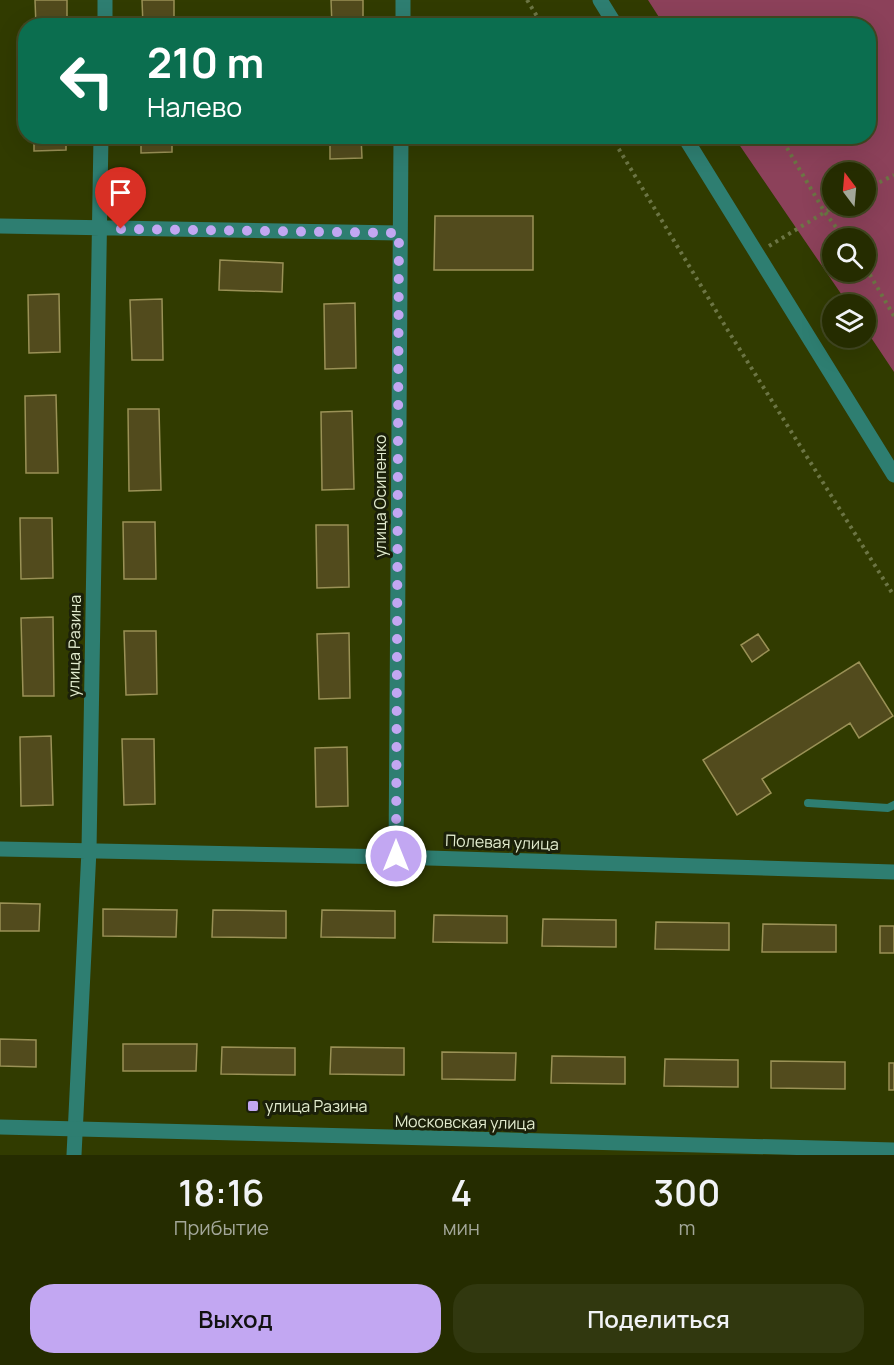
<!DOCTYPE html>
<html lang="ru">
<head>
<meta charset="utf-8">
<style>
	:root { --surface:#252c00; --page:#31380f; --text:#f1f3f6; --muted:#a3a799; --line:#424822; --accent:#c2a7f2 }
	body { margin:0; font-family:Manrope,sans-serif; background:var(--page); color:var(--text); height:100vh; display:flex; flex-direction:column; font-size:22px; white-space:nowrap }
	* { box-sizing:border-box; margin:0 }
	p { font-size:20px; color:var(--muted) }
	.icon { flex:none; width:33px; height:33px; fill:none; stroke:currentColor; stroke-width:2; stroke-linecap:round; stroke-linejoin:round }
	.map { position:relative; height:1155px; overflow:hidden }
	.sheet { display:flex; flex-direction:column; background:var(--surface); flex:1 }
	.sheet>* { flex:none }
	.banner { position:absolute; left:18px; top:18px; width:858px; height:126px; border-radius:24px; box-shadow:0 6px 24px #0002,0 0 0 2px var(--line); background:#0b6e4f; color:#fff; overflow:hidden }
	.needle { width:39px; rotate:344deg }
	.tools { position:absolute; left:822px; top:162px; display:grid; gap:12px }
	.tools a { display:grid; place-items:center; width:54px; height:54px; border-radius:50%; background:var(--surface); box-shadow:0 6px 24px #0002,0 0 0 2px var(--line); font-size:30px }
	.pin { position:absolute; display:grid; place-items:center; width:51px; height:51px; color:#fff; margin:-62px -26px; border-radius:50% 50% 50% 0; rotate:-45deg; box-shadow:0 0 6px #0007 }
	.pin .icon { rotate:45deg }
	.me { position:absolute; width:66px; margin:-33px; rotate:0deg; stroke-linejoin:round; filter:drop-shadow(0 0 4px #0008) }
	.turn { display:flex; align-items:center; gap:21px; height:126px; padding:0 30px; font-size:27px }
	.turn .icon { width:78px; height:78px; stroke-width:2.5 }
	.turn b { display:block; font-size:42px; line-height:51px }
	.eta { display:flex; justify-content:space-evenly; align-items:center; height:102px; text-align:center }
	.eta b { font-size:36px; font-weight:600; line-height:42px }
	.cta { display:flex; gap:12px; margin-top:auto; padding:12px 30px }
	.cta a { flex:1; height:69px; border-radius:24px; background:var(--accent); color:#111; font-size:24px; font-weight:600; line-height:69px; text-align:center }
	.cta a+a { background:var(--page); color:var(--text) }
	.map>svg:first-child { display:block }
</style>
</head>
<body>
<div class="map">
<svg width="894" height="1155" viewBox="0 0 894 1155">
	<rect width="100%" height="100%" fill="#313b00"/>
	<!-- green -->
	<path fill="#8c415a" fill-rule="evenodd" d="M648 0H894V372L866 330V304H848L734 137 868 136V26L664 25ZM832 172H866V206H832ZM832 238H866V272H832Z"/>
	<!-- building -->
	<path fill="#524b1d" stroke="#9a9156" stroke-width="1.5" d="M35 0H67V26H36Z
		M142 0H174V26H143Z
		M331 0H363V26H332Z
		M34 136H66V150L34 151Z
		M141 136H172V152L141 153Z
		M330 136H361L362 158 330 159Z
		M435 216H533V270H434Z
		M220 260 283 263 282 292 219 290Z
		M59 294 60 352 29 353 28 295Z
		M162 299 163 360H132L130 300Z
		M355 303 356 368 325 369 324 304Z
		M56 395 58 473H26L25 396Z
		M128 409H159L161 490 129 491Z
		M352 411 354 489 322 490 321 412Z
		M20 518H52L53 578 21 579Z
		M123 522H155L156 579H124Z
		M316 525H348L349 587 317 588Z
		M53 617 54 696H23L21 618Z
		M124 631H156L157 694 126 695Z
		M349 633 350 698 319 699 317 634Z
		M758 634 769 650 752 662 741 645Z
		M859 662 893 716 859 738 850 723 762 779 771 793 737 815 703 760Z
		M51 736 53 805 21 806 20 737Z
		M122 739H154L155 804 124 805Z
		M347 747 348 806 316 807 315 748Z
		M0 903 40 904 39 931H0Z
		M103 909 177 910 176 937 103 936Z
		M213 910 286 911V938L212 937Z
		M322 910 395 911V938L321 937Z
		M434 915 507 916V943L433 942Z
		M543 919 616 920V947L542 946Z
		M656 922 729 923V950L655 949Z
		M763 924 836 925V952H762Z
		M880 926H894V953H880Z
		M0 1039 36 1040V1067L0 1066Z
		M123 1044H197L196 1071H123Z
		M222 1047 295 1048V1075L221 1074Z
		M331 1047 404 1048V1075L330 1074Z
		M442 1052 516 1053 515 1080 442 1079Z
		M552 1056 625 1057V1084L551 1083Z
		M665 1059 738 1060V1087L664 1086Z
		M771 1061 845 1062V1089L771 1088Z
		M889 1063H894V1090H889Z"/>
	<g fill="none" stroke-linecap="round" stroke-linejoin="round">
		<!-- path -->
		<path stroke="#6c7544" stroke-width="4" stroke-dasharray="3 4.5" stroke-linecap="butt" d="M527 0 543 26
			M611 136 727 329 894 596
			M787 148 824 211 844 238
			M866 189 894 175
			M769 246 835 206
			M866 268 894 316"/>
		<!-- service -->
		<path stroke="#2e7e71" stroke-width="8" d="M808 803 888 808 894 805"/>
		<!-- minor -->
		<path stroke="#2e7e71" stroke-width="15" d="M105 26V0
			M403 26V0
			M0 226 399 233
			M0 849 396 857 894 872
			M396 857 401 136
			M74 1155 89 850 101 136"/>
		<!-- tertiary -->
		<path stroke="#2e7e71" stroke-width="15" d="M600 0 616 26
			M684 136 894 475
			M0 1127 894 1150"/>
	</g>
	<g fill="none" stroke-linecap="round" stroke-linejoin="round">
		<!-- route -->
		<path stroke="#c2a7f2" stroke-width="10" stroke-dasharray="0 18" d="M121 229 399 233 396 856"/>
	</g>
	<!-- markers -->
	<rect fill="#c2a7f2" stroke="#1b2009" stroke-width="2" x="247" y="1100" width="12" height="12" rx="3"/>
	<g text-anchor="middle" stroke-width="6" stroke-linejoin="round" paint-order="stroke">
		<!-- street labels -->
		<g font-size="16" fill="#e3eccf" stroke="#1b2009">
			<text transform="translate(380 496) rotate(-90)" y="6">улица Осипенко</text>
			<text transform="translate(74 646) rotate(-89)" y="6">улица Разина</text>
			<text transform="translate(502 842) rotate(2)" y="6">Полевая улица</text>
			<text transform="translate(465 1122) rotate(1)" y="6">Московская улица</text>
		</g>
		<!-- poi labels -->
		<g font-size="16" fill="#e3eccf" stroke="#1b2009" text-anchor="start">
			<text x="265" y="1112">улица Разина</text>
		</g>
	</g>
</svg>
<div class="tools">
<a><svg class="needle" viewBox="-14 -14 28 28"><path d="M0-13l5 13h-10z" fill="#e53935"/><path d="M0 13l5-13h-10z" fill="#a3a799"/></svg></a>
<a><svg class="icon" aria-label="search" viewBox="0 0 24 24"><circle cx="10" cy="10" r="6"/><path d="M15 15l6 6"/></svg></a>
<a><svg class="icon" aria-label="layers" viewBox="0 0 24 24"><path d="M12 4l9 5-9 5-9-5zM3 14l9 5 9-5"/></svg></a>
</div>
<div class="pin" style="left:121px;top:229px;background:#d93025"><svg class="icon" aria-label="arrive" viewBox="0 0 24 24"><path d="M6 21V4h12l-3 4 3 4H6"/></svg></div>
<svg class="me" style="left:396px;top:856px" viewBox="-20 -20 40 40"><circle r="17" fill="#c2a7f2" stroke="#fff" stroke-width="3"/><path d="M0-11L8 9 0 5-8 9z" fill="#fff"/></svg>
<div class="banner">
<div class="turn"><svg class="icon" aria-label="left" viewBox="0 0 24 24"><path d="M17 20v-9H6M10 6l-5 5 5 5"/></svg><div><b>210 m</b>Налево</div></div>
</div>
</div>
<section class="sheet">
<div class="eta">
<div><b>18:16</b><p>Прибытие</p></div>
<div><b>4</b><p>мин</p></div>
<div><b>300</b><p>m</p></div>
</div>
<div class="cta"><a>Выход</a><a>Поделиться</a></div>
</section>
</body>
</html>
